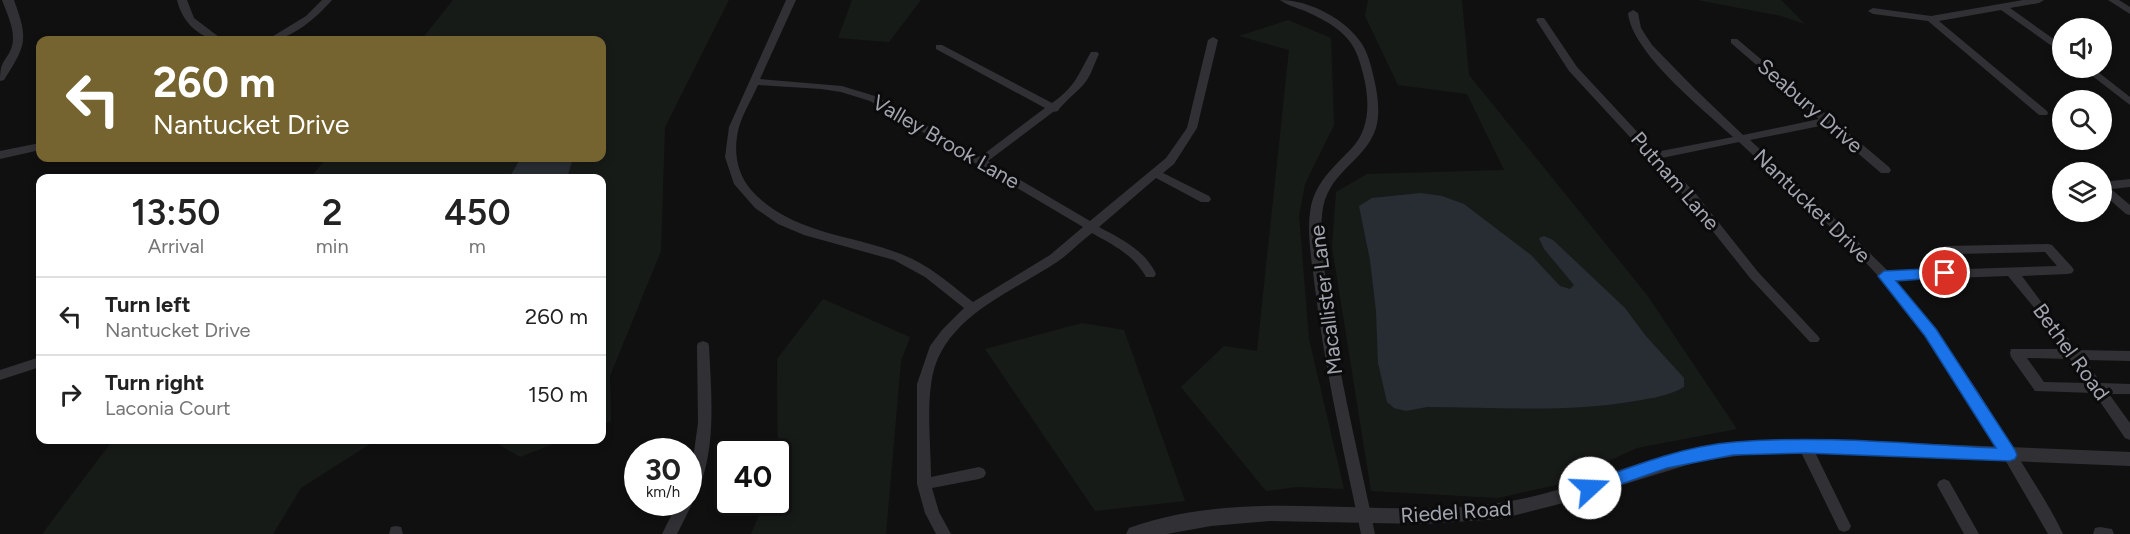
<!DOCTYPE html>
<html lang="en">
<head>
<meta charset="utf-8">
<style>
	:root { --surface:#fff; --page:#f2f2f2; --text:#222; --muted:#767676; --line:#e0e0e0 }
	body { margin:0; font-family:Figtree,sans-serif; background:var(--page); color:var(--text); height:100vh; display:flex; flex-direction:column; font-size:22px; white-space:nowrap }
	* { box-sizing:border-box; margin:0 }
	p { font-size:20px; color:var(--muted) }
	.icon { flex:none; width:33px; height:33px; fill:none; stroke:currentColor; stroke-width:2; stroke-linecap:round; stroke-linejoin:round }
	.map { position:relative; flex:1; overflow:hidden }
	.drawer { position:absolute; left:36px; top:174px; width:570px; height:270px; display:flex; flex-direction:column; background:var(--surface); border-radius:12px; box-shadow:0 3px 9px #0003 }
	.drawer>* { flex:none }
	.guide { position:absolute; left:36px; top:36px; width:570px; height:126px; border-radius:12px; box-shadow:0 3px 9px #0003; background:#75642f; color:#fff; overflow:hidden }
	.fabs { position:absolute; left:2052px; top:18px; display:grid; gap:12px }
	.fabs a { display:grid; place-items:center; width:60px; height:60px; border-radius:50%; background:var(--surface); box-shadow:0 3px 9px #0003; font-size:30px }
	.speed { position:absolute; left:624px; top:438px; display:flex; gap:12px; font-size:30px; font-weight:700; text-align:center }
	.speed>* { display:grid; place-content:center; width:78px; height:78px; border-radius:50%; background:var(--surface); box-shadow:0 3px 9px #0003; line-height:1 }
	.speed small { font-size:15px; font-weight:400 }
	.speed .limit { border:3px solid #111; border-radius:9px; background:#fff; color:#111 }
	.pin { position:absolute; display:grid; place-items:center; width:51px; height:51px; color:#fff; margin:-26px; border:3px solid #fff; border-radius:50%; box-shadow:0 2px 6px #0007 }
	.me { position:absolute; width:66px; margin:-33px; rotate:70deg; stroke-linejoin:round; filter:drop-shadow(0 0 4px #0008) }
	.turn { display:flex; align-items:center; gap:21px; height:126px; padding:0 18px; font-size:27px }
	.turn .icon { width:78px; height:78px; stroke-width:2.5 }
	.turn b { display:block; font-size:42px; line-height:51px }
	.eta { display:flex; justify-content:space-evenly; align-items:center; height:102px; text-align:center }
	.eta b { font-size:36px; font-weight:600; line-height:42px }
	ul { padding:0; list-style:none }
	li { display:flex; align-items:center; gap:18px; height:78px; padding:0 18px; border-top:2px solid var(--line) }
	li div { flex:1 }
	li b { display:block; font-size:22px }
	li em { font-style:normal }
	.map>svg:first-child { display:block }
</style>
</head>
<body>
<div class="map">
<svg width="2130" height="534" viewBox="0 0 2130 534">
	<rect width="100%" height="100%" fill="#101011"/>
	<!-- green -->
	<path fill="#171b18" d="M453 0H729L665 127 661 251 610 376 611 421 602 425V178H310L327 158H602V40H421Z
		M852 0H921L889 42 838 38Z
		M1368 0H1462L1469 75 1647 295 1737 429 1637 448 1556 485 1498 498 1371 491 1332 247 1336 192 1367 174 1504 170 1467 94 1398 85 1365 16Z
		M1697 0H1781L1805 24 1781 16Z
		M1288 20 1331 38 1334 125 1305 184 1299 216 1309 339 1344 489 1297 487 1266 491 1181 387 1224 346 1257 351 1289 50 1239 36Z
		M823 299 910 337 901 361 886 534H751L764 503 778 502 777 359Z
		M1082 323 1124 330 1185 501 1095 511 985 349Z
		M113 440H425L370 444 301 488 273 534H42Z
		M491 440H564L520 457Z"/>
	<!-- water -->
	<path fill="#282d33" d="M525 158H573L567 178H509L519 161Z
		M1421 193 1442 196 1464 204 1531 255 1560 286 1570 289 1574 285 1544 249 1539 238 1544 236 1553 240 1625 308 1645 335 1684 378V387C1669 396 1652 398 1635 401 1567 413 1496 407 1427 407L1406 411 1394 408 1387 402 1378 363 1376 311 1370 260 1359 206 1372 198Z"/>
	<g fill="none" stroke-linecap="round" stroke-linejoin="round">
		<!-- minor -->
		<path fill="#313135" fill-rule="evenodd" d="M177 0H187L194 18 223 40C200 40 182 22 177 0Z
			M322 0H332C317 17 292 40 268 40L270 38 306 16Z
			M786 0H796L760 79 842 86 878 97 980 157 1045 108 936 49V45H942L1052 103C1076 86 1077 76 1091 52H1097L1099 54C1094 64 1091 76 1084 84 1077 92 1061 105 1058 111L1053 112 988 161 1090 221 1166 158 1187 128 1208 40 1213 37 1218 40 1197 128 1174 164 1163 173 1209 196 1211 199 1209 202H1201L1156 178 1099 227C1121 239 1145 250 1156 274L1154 277H1146C1134 255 1113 245 1092 233 1080 242 1069 254 1057 262 1009 294 938 319 931 385 927 412 931 449 931 477L979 467 984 469 986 473 984 477 979 479 932 488 939 512 951 534H936L925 513 917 484V384L930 346 942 330 964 308 925 277 894 260 804 235 778 224 755 208 734 184 725 157 729 127ZM758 85 821 89 841 92 870 101 1083 227 1050 255 973 302C950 284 928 264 901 254 849 234 792 234 752 191 736 173 733 150 739 127 743 113 752 99 758 85Z
			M1280 0C1309 0 1346 19 1362 44 1369 55 1372 70 1375 83 1378 97 1380 114 1376 128 1364 164 1326 171 1322 215 1319 242 1325 270 1328 297 1339 377 1359 455 1375 534H1361C1344 452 1325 371 1315 288 1312 262 1306 232 1311 206 1317 180 1335 166 1352 148 1375 123 1368 86 1358 57 1350 33 1327 21 1305 11 1297 8 1287 5 1280 0Z
			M2023 0H2044L2039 3 2010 8 2062 45V52L2059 51 2001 10 1939 21 2047 111 2048 113 2047 115H2039L1928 21 1873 14 1868 11 1873 8 1931 16Z
			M2108 0H2119L2130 7V14Z
			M1633 10 1638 13 1641 28 1652 45 1695 89 1743 135 1819 119 1731 43V39H1737L1889 167 1891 170 1889 173H1881L1825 125 1750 140 1835 219 1888 271 1953 269 1939 250 1945 246 2048 244 2052 245 2072 267 2074 270 2072 273 2068 274 2022 276 2077 350 2130 351V361L2085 360 2101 383 2130 384V394H2109L2130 423V440L2125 438 2094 393 2035 391 2011 357 2010 353 2011 349H2063L2037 311 2008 276 1895 280C1943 335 1982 396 2019 458 2034 483 2051 508 2063 534H2048C2004 458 1961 380 1907 310 1858 248 1797 196 1739 142L1662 158 1696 194 1758 272 1818 336 1820 339 1818 342H1810L1750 278 1688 200 1569 71 1536 20 1538 18H1544L1577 67 1656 152 1733 137C1703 109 1632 53 1628 13ZM2045 252 2057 266 1966 269 1955 254ZM2027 358 2070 359 2087 383 2044 382Z
			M2082 68H2093L2130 97V105Z
			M40 143V150L0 159V151Z
			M2130 179V187L2111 189 2130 205V215L2126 214 2102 193V182Z
			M703 341 708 343 709 346C711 390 716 437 702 480 695 499 686 516 677 534H662L678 502H688V477L693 459 698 423 697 346 698 343Z
			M40 357V367L0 380V370Z
			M1805 440 1810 442 1849 522 1851 526 1849 530 1844 532 1839 530 1798 446 1800 442Z
			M1944 479 1949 481 1979 534H1964L1937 485 1939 481Z
			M396 526 401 527 403 534H389L391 527Z
			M2100 527 2112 529 2114 534H2093L2095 528Z"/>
		<!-- tertiary -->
		<path fill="#313135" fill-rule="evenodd" d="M2 0H14C28 39 27 44 4 80L0 81C0 58 7 62 12 46 16 31 7 14 2 0Z
			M1809 439 2130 452V466L1809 453 1750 454 1697 462 1567 502 1501 519 1423 524 1270 521 1211 526 1167 534H1126L1129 528C1248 485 1376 521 1499 503 1556 495 1610 471 1665 456 1713 443 1760 438 1809 439Z"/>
	</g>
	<!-- route -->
	<path fill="#1a73e8" stroke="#114b97" stroke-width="1.5" d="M1945 268 1951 273 1949 277 1896 281 1936 329 2015 450 2017 455 2015 459 2010 461 1805 453 1733 455 1667 468 1590 495 1585 493 1582 488 1585 484C1633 466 1683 446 1735 442 1821 435 1910 444 1996 448L1925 336 1878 276 1884 271Z"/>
	<g text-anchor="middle" stroke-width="6" stroke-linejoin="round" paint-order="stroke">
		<!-- street labels -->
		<g font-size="21" fill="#a2a5b0" stroke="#0b0b0c">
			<text transform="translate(1810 106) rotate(41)" y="7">Seabury Drive</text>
			<text transform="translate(946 142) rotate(30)" y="7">Valley Brook Lane</text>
			<text transform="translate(1675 181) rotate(49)" y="7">Putnam Lane</text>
			<text transform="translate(1812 206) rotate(44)" y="7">Nantucket Drive</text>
			<text transform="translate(1326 300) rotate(-97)" y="7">Macallister Lane</text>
			<text transform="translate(2071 352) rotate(54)" y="7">Bethel Road</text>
			<text transform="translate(1456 512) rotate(-4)" y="7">Riedel Road</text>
		</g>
	</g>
</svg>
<div class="fabs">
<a><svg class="icon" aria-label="sound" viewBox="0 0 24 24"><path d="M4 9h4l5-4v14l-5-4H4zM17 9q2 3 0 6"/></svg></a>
<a><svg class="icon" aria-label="search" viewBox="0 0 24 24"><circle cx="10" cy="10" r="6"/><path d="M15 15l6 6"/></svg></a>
<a><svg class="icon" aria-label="layers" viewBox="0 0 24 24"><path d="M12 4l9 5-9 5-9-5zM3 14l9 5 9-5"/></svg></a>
</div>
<div class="speed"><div>30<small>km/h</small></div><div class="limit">40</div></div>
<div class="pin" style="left:1945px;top:273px;background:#d93025"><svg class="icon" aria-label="arrive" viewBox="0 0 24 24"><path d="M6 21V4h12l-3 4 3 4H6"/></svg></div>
<svg class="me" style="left:1590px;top:488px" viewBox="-20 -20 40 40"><circle r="19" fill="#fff"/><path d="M0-13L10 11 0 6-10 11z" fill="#1a73e8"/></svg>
<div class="guide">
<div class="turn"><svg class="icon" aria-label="left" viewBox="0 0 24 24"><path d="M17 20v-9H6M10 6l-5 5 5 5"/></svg><div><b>260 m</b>Nantucket Drive</div></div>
</div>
<section class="drawer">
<div class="eta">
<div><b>13:50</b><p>Arrival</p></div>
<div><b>2</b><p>min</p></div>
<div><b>450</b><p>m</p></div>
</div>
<ul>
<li><svg class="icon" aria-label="left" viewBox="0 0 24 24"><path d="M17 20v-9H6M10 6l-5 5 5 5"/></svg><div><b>Turn left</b><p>Nantucket Drive</p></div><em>260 m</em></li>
<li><svg class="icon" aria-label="right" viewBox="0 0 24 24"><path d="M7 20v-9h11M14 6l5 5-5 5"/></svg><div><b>Turn right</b><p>Laconia Court</p></div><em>150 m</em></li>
</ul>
</section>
</div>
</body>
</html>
